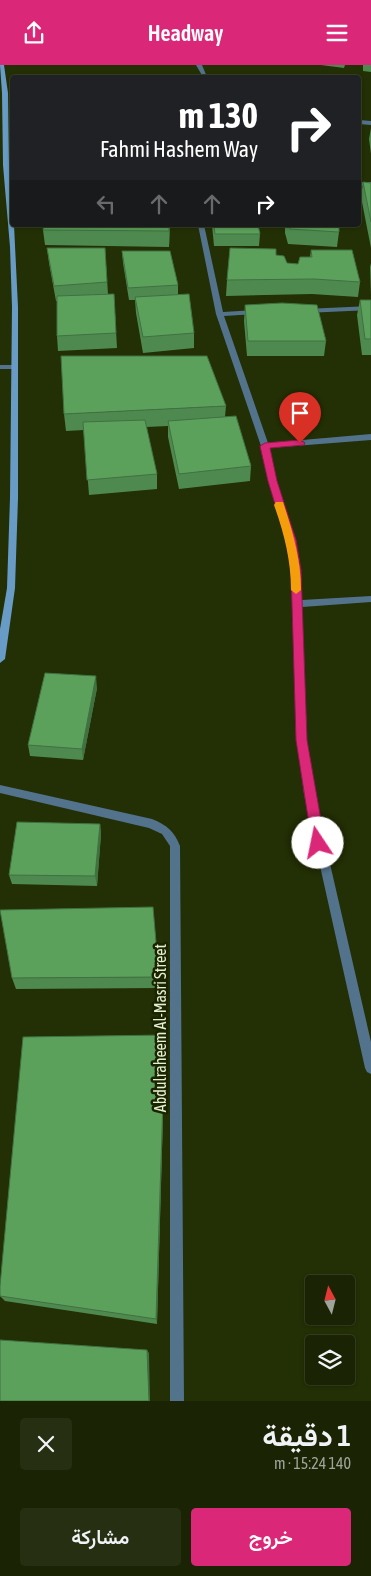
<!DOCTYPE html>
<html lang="ar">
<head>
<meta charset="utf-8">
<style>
	:root { --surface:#1a2303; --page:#272f12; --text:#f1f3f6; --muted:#9fa49a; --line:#384025; --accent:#db2777 }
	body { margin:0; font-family:"Asap Condensed",Vazirmatn,sans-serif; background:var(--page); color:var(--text); direction:rtl; height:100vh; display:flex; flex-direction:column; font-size:19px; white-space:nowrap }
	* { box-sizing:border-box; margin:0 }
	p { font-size:16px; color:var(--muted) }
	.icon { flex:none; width:28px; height:28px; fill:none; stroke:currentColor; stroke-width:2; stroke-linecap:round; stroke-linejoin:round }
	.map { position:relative; height:1336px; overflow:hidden; direction:ltr }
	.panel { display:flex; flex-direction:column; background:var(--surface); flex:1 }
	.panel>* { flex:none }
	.banner { position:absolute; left:10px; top:10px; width:351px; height:152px; border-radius:5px; box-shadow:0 1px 4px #0004,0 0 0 1px var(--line); direction:rtl; background:#202124; color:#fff; overflow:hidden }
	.needle { width:32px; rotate:353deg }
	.tools { position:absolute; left:305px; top:1210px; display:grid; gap:10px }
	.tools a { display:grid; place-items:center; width:50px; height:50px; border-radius:5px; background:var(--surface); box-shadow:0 1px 4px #0004,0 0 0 1px var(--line); font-size:25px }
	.pin { position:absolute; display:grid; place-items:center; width:42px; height:42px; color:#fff; margin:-51px -21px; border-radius:50% 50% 50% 0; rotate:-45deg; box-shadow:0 0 5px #0007 }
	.pin .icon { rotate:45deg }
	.me { position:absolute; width:55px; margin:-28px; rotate:349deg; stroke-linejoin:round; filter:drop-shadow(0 0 4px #0008) }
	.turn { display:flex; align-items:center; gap:18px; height:105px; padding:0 20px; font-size:22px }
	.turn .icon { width:65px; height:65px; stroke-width:2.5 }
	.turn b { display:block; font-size:35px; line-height:42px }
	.lanes { display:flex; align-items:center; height:48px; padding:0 20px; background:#0003; justify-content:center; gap:25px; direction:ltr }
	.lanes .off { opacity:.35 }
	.round { display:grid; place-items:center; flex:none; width:52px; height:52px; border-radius:5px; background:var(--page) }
	.headline { display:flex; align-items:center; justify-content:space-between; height:85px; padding:0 20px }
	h1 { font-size:30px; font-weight:600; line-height:38px }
	.cta { display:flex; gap:10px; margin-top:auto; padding:10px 20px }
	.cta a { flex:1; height:58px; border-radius:5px; background:var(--accent); color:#fff; font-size:20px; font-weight:600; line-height:58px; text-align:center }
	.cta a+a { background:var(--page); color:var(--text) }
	header { display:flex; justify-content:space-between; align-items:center; height:65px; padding:0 20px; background:var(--accent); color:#fff; font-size:22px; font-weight:600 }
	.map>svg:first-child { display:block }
</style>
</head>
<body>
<header><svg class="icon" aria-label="menu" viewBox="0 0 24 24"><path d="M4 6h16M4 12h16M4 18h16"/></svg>Headway<svg class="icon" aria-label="share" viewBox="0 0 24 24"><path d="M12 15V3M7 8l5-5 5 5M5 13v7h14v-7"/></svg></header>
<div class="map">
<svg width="371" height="1336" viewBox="0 0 371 1336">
	<rect width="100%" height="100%" fill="#232f04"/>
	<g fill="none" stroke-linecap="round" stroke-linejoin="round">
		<!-- street -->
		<path fill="#53738d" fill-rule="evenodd" d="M196 0H202L207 12H203Z
			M359 55 371 56V60L359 59Z
			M359 117H371V121H359Z
			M198 160H204L223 247 256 245 259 247 256 249 224 251 268 378 371 369V375L269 383 276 416 295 475 300 505 302 535 371 531V537L302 542 307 675 314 729 371 977V1009L367 1007 365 1003 304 729 297 675 292 505 287 475 268 416 261 381 216 249Z
			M371 241V245L305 248 302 246 305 244Z
			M0 300H14L18 302 14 304H0Z
			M0 720 152 754C167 760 174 766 180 781L184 1336H170V781L162 769 149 763 0 728Z"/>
		<!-- secondary -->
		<path fill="#689cc6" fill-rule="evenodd" d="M0 0H4L8 28 9 100 12 160H14L18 242V433L15 523 5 594 0 598V564L7 523 10 433 12 242 10 182 3 100 2 28Z"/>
	</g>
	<!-- wall -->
	<path fill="#4e8a4f" d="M321 0H345L344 3Z
		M363 0H371V7L363 6Z
		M371 63V89L369 74Z
		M363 117 371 118V183L361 132Z
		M170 160 169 182 45 180 43 165Z
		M212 160H258L260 169 259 181H214Z
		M285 160H339V167L337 182 288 179 285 168Z
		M47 183H105L108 229H114L117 283 58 286 57 271V236H56L49 198Z
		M311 185 360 217 358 232 312 229 226 231 227 215 276 190 287 198 298 199 310 192Z
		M122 186 178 220V230L194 268V283L143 288 136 248 135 235H129L123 198Z
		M371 198V231L370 202Z
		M360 235H371V290H362L357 250Z
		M245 240 326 276 324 291H247L244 256Z
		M226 341 225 352 251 401 250 416 179 424 168 372V361L146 362 157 409V424L89 430 84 365 66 366 64 349Z
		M97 623 83 695 30 691 28 680Z
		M100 759 101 769 97 821 12 819 9 810Z
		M159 912 160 923 16 924 12 913Z
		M165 970V981L157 1259 5 1236 0 1231V1221Z"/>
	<!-- shaded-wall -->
	<path fill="#407140" d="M169 160H170L169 182Z
		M96 611 97 623 83 695 82 684Z
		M100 759 101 769 97 821 95 811Z
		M165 970V981L157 1259 156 1254Z
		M147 1285 149 1288 150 1336H149Z"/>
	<!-- building -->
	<path fill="#5ba15c" stroke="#407140" d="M363 117 371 118V157Z
		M44 160H169V166L43 165Z
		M214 160H258L260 169H215Z
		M288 160H339V167L290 164Z
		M47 183H105L107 217 54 221Z
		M230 183 276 184V190L284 191 287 198 298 199 300 192H312L311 185H352L360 217 314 214 227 215Z
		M122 186H170L178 220 128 223Z
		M114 229 116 268 57 271V231Z
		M189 229 194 268 143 272 135 232Z
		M360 235H371V274H365Z
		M282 238 317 240 326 276H248L245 240Z
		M61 291H207L226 341 64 349Z
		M236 351 251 401 179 409 168 356Z
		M145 355 157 409 87 415 83 357Z
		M45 608 96 611 82 684 28 680Z
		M17 757 100 759 95 811 9 810Z
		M153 842 159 912 12 913 0 845Z
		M165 970 156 1254 0 1231V1221L23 972Z
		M0 1275 147 1285 149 1336H0Z"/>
	<!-- route -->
	<path fill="#db2777" stroke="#8e194d" d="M300 375 305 378 304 380 270 383 277 416 296 475 301 505 307 675 325 778 323 782 318 784 314 782 312 778 296 675 291 505 286 475 268 416 260 381 265 378Z"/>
	<!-- slow -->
	<path fill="#f59e0b" d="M276 437H283L284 440C293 468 301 495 301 525L296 529 291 525C291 495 284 468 274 440Z"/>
	<g text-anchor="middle" stroke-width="5" stroke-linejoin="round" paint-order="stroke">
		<!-- near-street labels -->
		<g font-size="16" fill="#e4f0d2" stroke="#1a2500">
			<text transform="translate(160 963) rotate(-90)" y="6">Abdulraheem Al-Masri Street</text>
		</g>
	</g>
</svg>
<div class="tools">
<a><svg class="needle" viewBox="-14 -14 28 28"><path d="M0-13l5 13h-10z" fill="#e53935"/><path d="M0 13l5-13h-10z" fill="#9fa49a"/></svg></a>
<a><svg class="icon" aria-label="layers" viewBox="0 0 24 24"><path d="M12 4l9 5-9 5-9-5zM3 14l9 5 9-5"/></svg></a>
</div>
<div class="pin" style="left:300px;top:378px;background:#d93025"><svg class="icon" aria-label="arrive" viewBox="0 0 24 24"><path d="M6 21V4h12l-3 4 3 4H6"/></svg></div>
<svg class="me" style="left:318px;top:778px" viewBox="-20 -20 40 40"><circle r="19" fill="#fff"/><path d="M0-13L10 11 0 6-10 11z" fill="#db2777"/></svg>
<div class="banner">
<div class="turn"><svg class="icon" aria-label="right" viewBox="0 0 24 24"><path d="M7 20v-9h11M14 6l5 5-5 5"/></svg><div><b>130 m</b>Fahmi Hashem Way</div></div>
<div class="lanes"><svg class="icon off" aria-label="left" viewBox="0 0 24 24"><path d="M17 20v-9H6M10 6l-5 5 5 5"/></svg><svg class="icon off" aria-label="ahead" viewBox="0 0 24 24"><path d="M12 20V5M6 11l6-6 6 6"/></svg><svg class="icon off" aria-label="ahead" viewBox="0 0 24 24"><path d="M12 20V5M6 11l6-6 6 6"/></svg><svg class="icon" aria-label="right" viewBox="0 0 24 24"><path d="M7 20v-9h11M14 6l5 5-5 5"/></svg></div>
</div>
</div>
<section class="panel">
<div class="headline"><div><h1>1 دقيقة</h1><p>140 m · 15:24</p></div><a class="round"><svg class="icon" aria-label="close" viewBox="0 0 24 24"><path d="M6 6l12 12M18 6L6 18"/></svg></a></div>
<div class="cta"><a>خروج</a><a>مشاركة</a></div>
</section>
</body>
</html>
